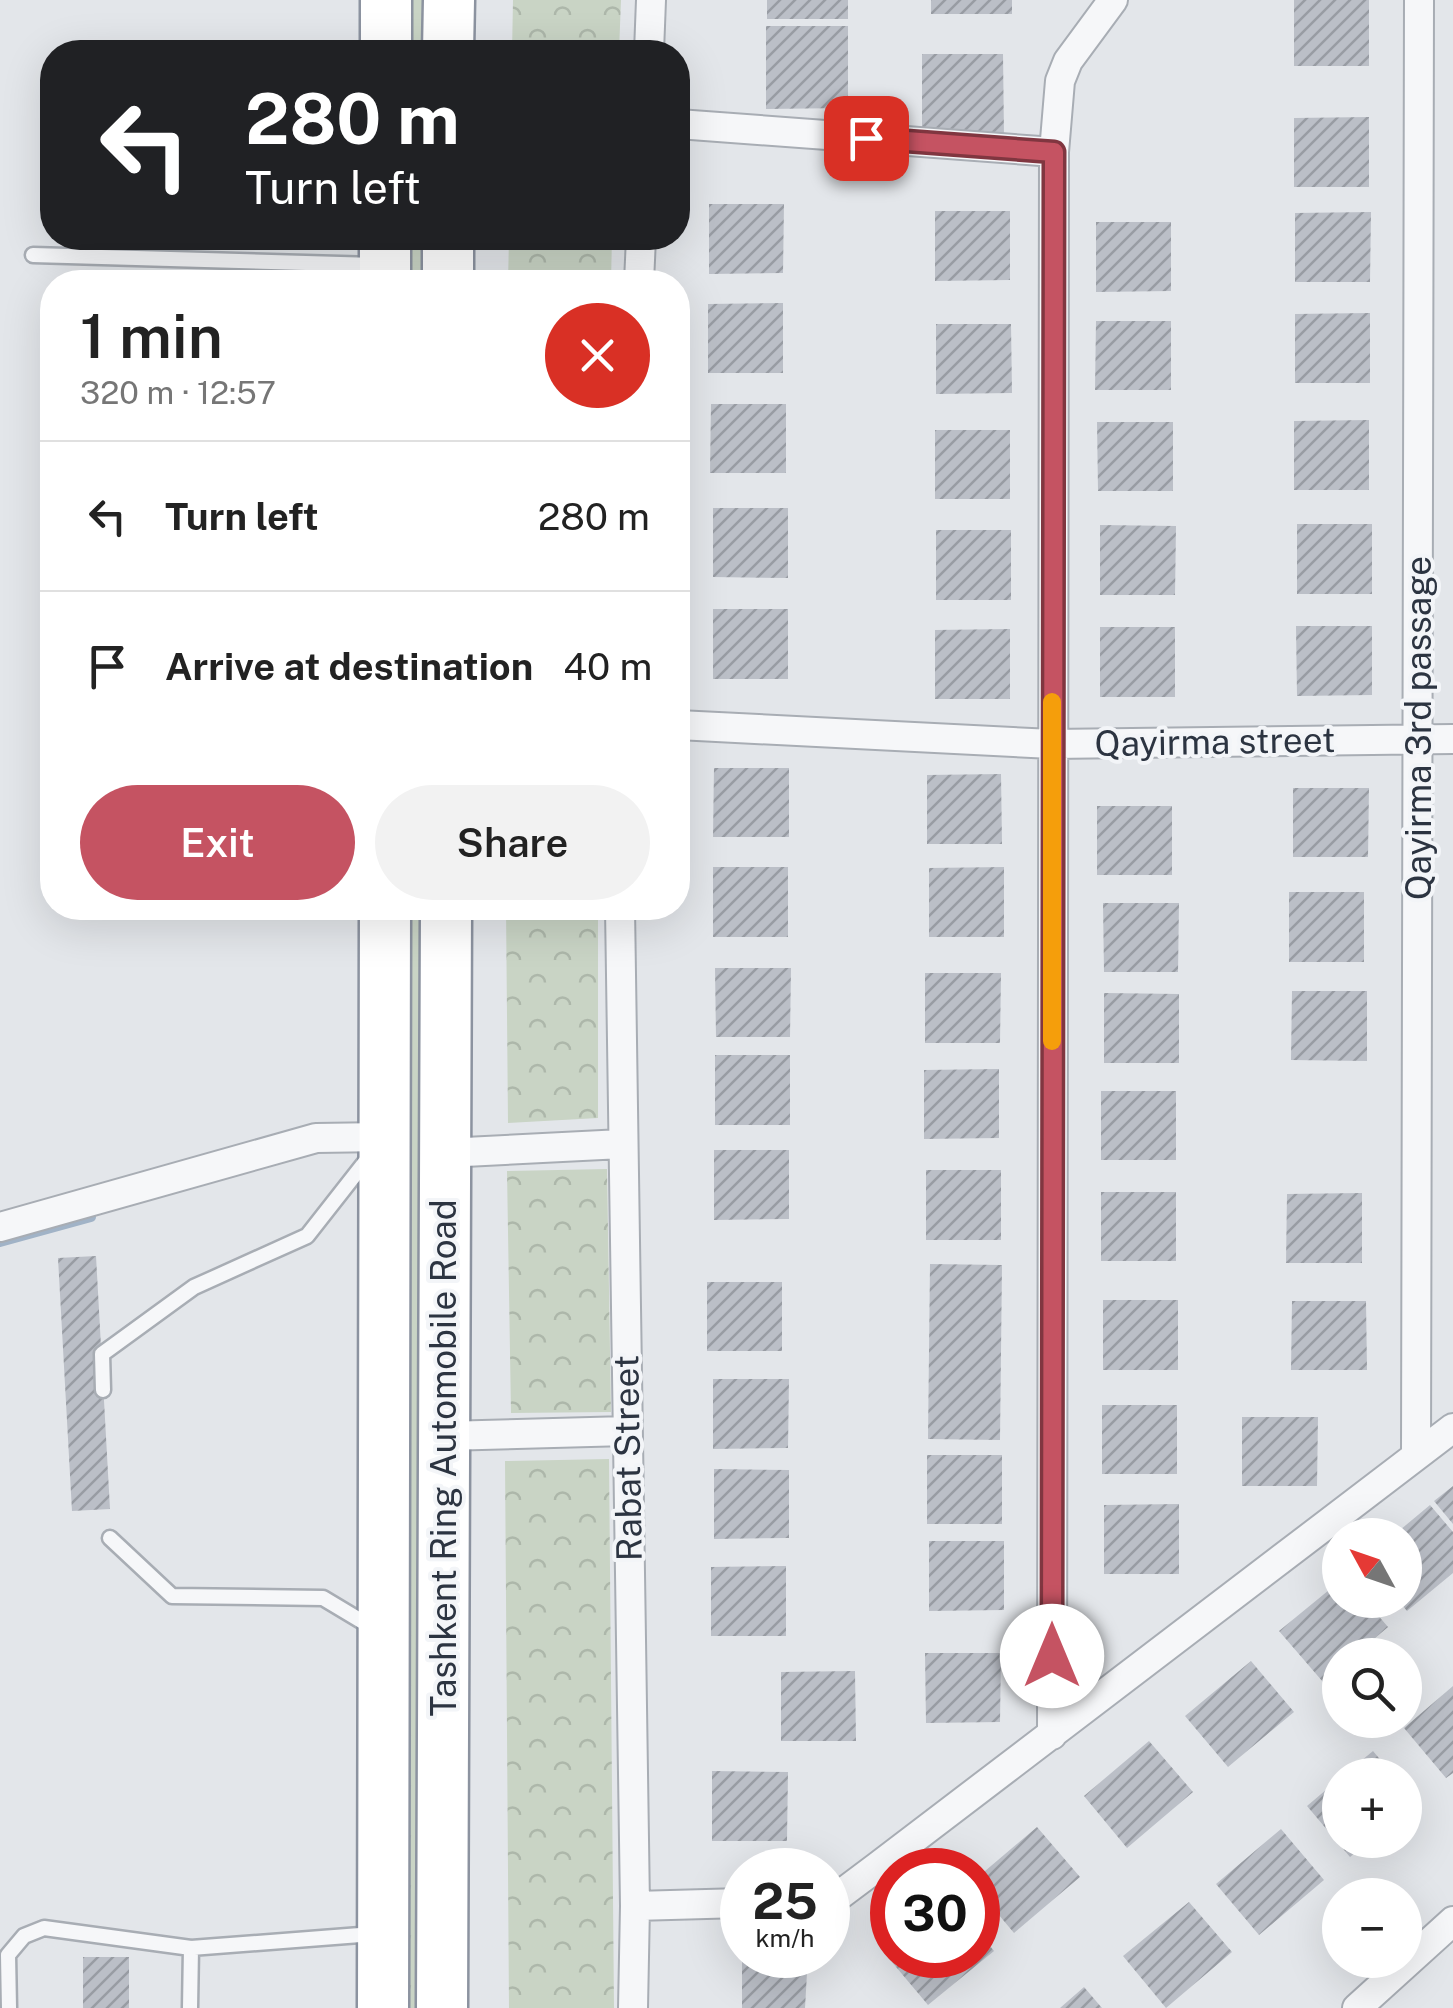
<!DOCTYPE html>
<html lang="en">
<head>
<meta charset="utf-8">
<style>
	:root { --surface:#fff; --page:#f2f2f2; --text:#222; --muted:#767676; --line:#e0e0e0; --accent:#c55362 }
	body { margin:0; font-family:"Public Sans",sans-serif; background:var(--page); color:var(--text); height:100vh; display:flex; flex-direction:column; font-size:38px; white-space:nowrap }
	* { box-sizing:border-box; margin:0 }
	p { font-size:32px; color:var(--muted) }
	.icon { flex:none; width:55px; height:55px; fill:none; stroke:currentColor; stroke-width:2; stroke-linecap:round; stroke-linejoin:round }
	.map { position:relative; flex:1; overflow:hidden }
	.drawer { position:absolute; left:40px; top:270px; width:650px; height:650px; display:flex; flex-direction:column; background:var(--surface); border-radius:40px; box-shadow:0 10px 40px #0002 }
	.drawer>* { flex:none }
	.guide { position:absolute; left:40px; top:40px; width:650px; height:210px; border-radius:40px; box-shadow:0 10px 40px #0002; background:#202124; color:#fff; overflow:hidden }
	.needle { width:65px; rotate:310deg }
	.tools { position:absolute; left:1322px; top:1518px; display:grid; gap:20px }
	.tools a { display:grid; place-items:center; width:100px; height:100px; border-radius:50%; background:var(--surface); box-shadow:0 10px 40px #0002; font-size:50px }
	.speed { position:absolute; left:720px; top:1848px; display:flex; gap:20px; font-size:50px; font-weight:700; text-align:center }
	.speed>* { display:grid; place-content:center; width:130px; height:130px; border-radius:50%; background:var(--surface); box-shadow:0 10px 40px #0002; line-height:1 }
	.speed small { font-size:25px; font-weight:400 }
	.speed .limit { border:15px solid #d22; background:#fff; color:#111 }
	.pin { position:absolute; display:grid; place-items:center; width:85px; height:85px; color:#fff; margin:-42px; border-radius:20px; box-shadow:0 5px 15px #0006 }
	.me { position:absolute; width:110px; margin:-55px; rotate:0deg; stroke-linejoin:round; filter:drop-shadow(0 0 8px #0008) }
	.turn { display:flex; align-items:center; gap:35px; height:210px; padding:0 40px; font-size:45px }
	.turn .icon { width:130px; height:130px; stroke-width:2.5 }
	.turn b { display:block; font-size:70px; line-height:85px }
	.round { display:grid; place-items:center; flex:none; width:105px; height:105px; border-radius:52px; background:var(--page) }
	.overview { display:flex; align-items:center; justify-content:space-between; height:170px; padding:0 40px }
	h1 { font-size:60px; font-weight:600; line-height:75px }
	.button { display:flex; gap:20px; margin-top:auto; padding:20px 40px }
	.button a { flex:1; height:115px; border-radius:60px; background:var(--accent); color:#fff; font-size:40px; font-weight:600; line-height:115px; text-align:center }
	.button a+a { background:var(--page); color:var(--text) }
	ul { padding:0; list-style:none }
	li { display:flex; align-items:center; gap:30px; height:150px; padding:0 40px; border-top:2px solid var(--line) }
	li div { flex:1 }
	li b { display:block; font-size:38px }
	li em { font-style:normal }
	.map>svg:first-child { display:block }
</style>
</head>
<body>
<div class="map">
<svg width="1453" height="2008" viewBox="0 0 1453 2008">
	<defs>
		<pattern id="grass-tufts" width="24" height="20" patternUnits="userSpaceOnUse" patternTransform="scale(2.5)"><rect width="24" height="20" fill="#c9d4c5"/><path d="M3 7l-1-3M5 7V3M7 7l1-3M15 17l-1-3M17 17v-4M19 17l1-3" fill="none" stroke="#adb7aa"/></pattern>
		<pattern id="forest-crowns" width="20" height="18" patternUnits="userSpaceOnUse" patternTransform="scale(2.5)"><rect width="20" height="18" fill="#c9d4c5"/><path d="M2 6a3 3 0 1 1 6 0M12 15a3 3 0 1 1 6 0" fill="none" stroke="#adb7aa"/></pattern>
		<pattern id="building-hatch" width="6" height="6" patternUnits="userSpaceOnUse" patternTransform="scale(2.5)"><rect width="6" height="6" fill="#bbbfc7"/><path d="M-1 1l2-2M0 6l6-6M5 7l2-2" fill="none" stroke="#989ca3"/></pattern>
	</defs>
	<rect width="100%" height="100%" fill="#e3e6ea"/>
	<!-- grass -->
	<path fill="url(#grass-tufts)" d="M407 0H427V52H407Z
		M407 238H427V282H407Z
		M403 908H430L429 2008H402Z"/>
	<!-- forest -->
	<path fill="url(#forest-crowns)" d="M513 0H621L619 52H512Z
		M509 238H612L611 282H508Z
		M506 908H598V1118L508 1123Z
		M607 1169 611 1412 511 1413 507 1171Z
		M609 1459 614 2008H509L505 1461Z"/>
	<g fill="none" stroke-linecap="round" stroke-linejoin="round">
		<!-- stream -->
		<path stroke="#a1b3c7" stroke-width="10" d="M0 1242 91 1217"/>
	</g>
	<!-- building -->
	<path fill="url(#building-hatch)" d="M767 0H848V19H767Z
		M931 0H1012V14H931Z
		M1294 0H1369V66H1294Z
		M766 26H848V108L766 109Z
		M922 54H1003L1004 137H922Z
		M1369 117V187H1294V118Z
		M709 204H784L783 273 709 274Z
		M935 211H1010V280L935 281Z
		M1371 212 1370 282H1295V213Z
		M1096 222H1171V291L1096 292Z
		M783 303V373H708V304Z
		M1370 313V383H1295V314Z
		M1096 321H1171V390H1095Z
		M936 324H1011L1012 393 936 394Z
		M711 404H786V473H710Z
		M1369 420V490H1294V421Z
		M1097 422H1173V491H1098Z
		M935 430H1010V499H935Z
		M713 508H788V578L713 577Z
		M1297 524H1372V594H1297Z
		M1100 525 1176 526 1175 595H1100Z
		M936 530H1011V600H936Z
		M713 609H788V679H713Z
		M1296 626H1372V695L1297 696Z
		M1100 627H1175V697H1100Z
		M1010 629V699H935V630Z
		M714 768H789V837H713Z
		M1001 774 1002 844H927V775Z
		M1293 788H1369L1368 857H1293Z
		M1097 806H1172V875H1097Z
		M713 867H788V937H713Z
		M1004 867V937H929V868Z
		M1289 892H1364V962H1289Z
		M1103 903H1179L1178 972H1104Z
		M715 968H791L790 1037H716Z
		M925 973H1001L1000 1043H925Z
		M1292 991H1367V1061L1291 1060Z
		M1104 993 1179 994V1063H1104Z
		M715 1055H790V1125H715Z
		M999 1069V1138L924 1139V1070Z
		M1101 1091H1176V1160H1101Z
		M714 1150H789V1219L714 1220Z
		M926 1170H1001V1240H926Z
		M1101 1192H1176V1261H1101Z
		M1362 1193V1263H1286L1287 1194Z
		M96 1256 110 1509 72 1511 58 1258Z
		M930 1264 1002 1265 1000 1440 928 1439Z
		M707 1282H782V1351H707Z
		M1103 1300H1178V1370H1103Z
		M1292 1301H1366L1367 1370H1291Z
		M713 1379H789L788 1448 713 1449Z
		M1102 1405H1177V1474H1102Z
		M1242 1417H1318L1317 1486H1242Z
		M927 1455H1002V1524H927Z
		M714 1469 789 1470V1538L714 1539Z
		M1453 1486V1524L1434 1501Z
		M1179 1504V1574H1104V1505Z
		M1430 1505 1453 1532V1573L1407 1611 1398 1600H1405V1535H1394Z
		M929 1541H1004V1610L929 1611Z
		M786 1566V1636H711V1567Z
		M1340 1581V1600H1365L1388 1627 1355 1655H1340V1667L1323 1682 1279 1631Z
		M925 1653H1001L1000 1722 926 1723Z
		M1251 1661 1294 1712 1228 1767 1185 1716Z
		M855 1671 856 1741H781V1672Z
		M1453 1686V1773L1446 1778 1404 1728Z
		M1149 1741 1193 1792 1127 1848 1084 1796Z
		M1373 1751 1393 1775H1344Z
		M712 1771 788 1772 787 1841H712Z
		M1340 1778V1840H1371L1350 1857 1307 1806Z
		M1405 1789 1416 1802 1405 1811Z
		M1037 1827 1080 1877 1014 1933 978 1890V1877Z
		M1281 1829 1324 1880 1259 1935 1216 1884Z
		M1189 1902 1232 1952 1166 2008 1123 1956Z
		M978 1931 994 1951 928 2005 886 1955 892 1949V1955H978Z
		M742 1955H808L805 2008H742Z
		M83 1957H129V2008H83Z
		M1084 1987 1102 2008H1060Z"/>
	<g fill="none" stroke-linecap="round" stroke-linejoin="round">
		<!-- lane casing -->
		<g stroke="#a8adb4" stroke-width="19">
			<path id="lane" d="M33 255 375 265
				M103 1390 102 1354 194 1287 307 1236 369 1157
				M110 1538 172 1596 323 1598 373 1628
				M9 2008 8 1955 24 1936 44 1928 191 1948
				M190 2008 191 1948 373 1934"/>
		</g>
		<!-- street casing -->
		<g stroke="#a8adb4" stroke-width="32">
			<path id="street" d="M649 52 651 0
				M678 124 1054 152
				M639 282 641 238
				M678 725 1052 744 1453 739
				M620 908 635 1906 633 2008
				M445 1153 622 1144
				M0 1227 316 1138 384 1137
				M444 1436 627 1431
				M1416 1456 1419 0
				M1052 1735 1054 152 1060 81 1068 61 1113 0
				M828 1899 837 1897 877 1867 1453 1428
				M635 1906 742 1903
				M1357 2008 1453 1921"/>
		</g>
		<!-- highway casing -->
		<g stroke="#8c93a0" stroke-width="55">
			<path id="highway" d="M386 52V0
				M448 52 449 0
				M385 282V238
				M448 282V238
				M383 2008 385 908
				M442 2008 446 908"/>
		</g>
		<!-- lane -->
		<use href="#lane" stroke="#f6f7f9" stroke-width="14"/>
		<!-- street -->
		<use href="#street" stroke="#f6f7f9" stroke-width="28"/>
		<!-- highway -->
		<use href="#highway" stroke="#fff" stroke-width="50"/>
	</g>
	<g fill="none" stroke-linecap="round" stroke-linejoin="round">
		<!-- route casing -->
		<g stroke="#803640" stroke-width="25">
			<path id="route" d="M866 138 1054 152 1052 1656"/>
		</g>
		<!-- route -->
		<use href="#route" stroke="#c55362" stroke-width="18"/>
		<!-- slow -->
		<path stroke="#f59e0b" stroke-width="18" d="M1052 1041V702"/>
	</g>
	<g text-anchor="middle" stroke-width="8" stroke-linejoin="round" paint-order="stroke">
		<!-- street labels -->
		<g font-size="35" fill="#2c3441" stroke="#f3f5f8">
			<text transform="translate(1419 728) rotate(-90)" y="12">Qayirma 3rd passage</text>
			<text transform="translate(1215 742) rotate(-1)" y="12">Qayirma street</text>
			<text transform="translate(444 1458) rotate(-90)" y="12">Tashkent Ring Automobile Road</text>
			<text transform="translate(628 1458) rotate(-91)" y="12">Rabat Street</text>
		</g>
	</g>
</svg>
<div class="tools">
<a><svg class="needle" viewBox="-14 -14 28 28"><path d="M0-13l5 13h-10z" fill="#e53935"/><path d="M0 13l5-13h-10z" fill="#767676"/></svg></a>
<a><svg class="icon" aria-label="search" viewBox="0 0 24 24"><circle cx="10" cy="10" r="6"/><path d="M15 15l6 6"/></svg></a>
<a>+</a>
<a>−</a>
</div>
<div class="speed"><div>25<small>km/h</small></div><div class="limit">30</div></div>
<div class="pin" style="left:866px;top:138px;background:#d93025"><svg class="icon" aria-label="arrive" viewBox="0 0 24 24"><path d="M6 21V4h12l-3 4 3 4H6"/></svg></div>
<svg class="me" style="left:1052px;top:1656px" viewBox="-20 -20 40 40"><circle r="19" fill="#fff"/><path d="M0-13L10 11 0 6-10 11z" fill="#c55362"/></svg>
<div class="guide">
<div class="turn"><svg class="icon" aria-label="left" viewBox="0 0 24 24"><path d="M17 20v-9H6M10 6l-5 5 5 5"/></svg><div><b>280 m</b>Turn left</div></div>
</div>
<section class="drawer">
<div class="overview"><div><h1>1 min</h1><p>320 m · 12:57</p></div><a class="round" style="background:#d93025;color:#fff"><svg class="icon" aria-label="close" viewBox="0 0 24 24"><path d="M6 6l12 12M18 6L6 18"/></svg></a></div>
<ul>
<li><svg class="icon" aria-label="left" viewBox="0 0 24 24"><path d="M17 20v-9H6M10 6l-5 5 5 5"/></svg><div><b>Turn left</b></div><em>280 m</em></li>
<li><svg class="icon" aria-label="arrive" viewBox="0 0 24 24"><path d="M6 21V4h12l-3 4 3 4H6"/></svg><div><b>Arrive at destination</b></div><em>40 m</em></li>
</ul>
<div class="button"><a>Exit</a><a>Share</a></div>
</section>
</div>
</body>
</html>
